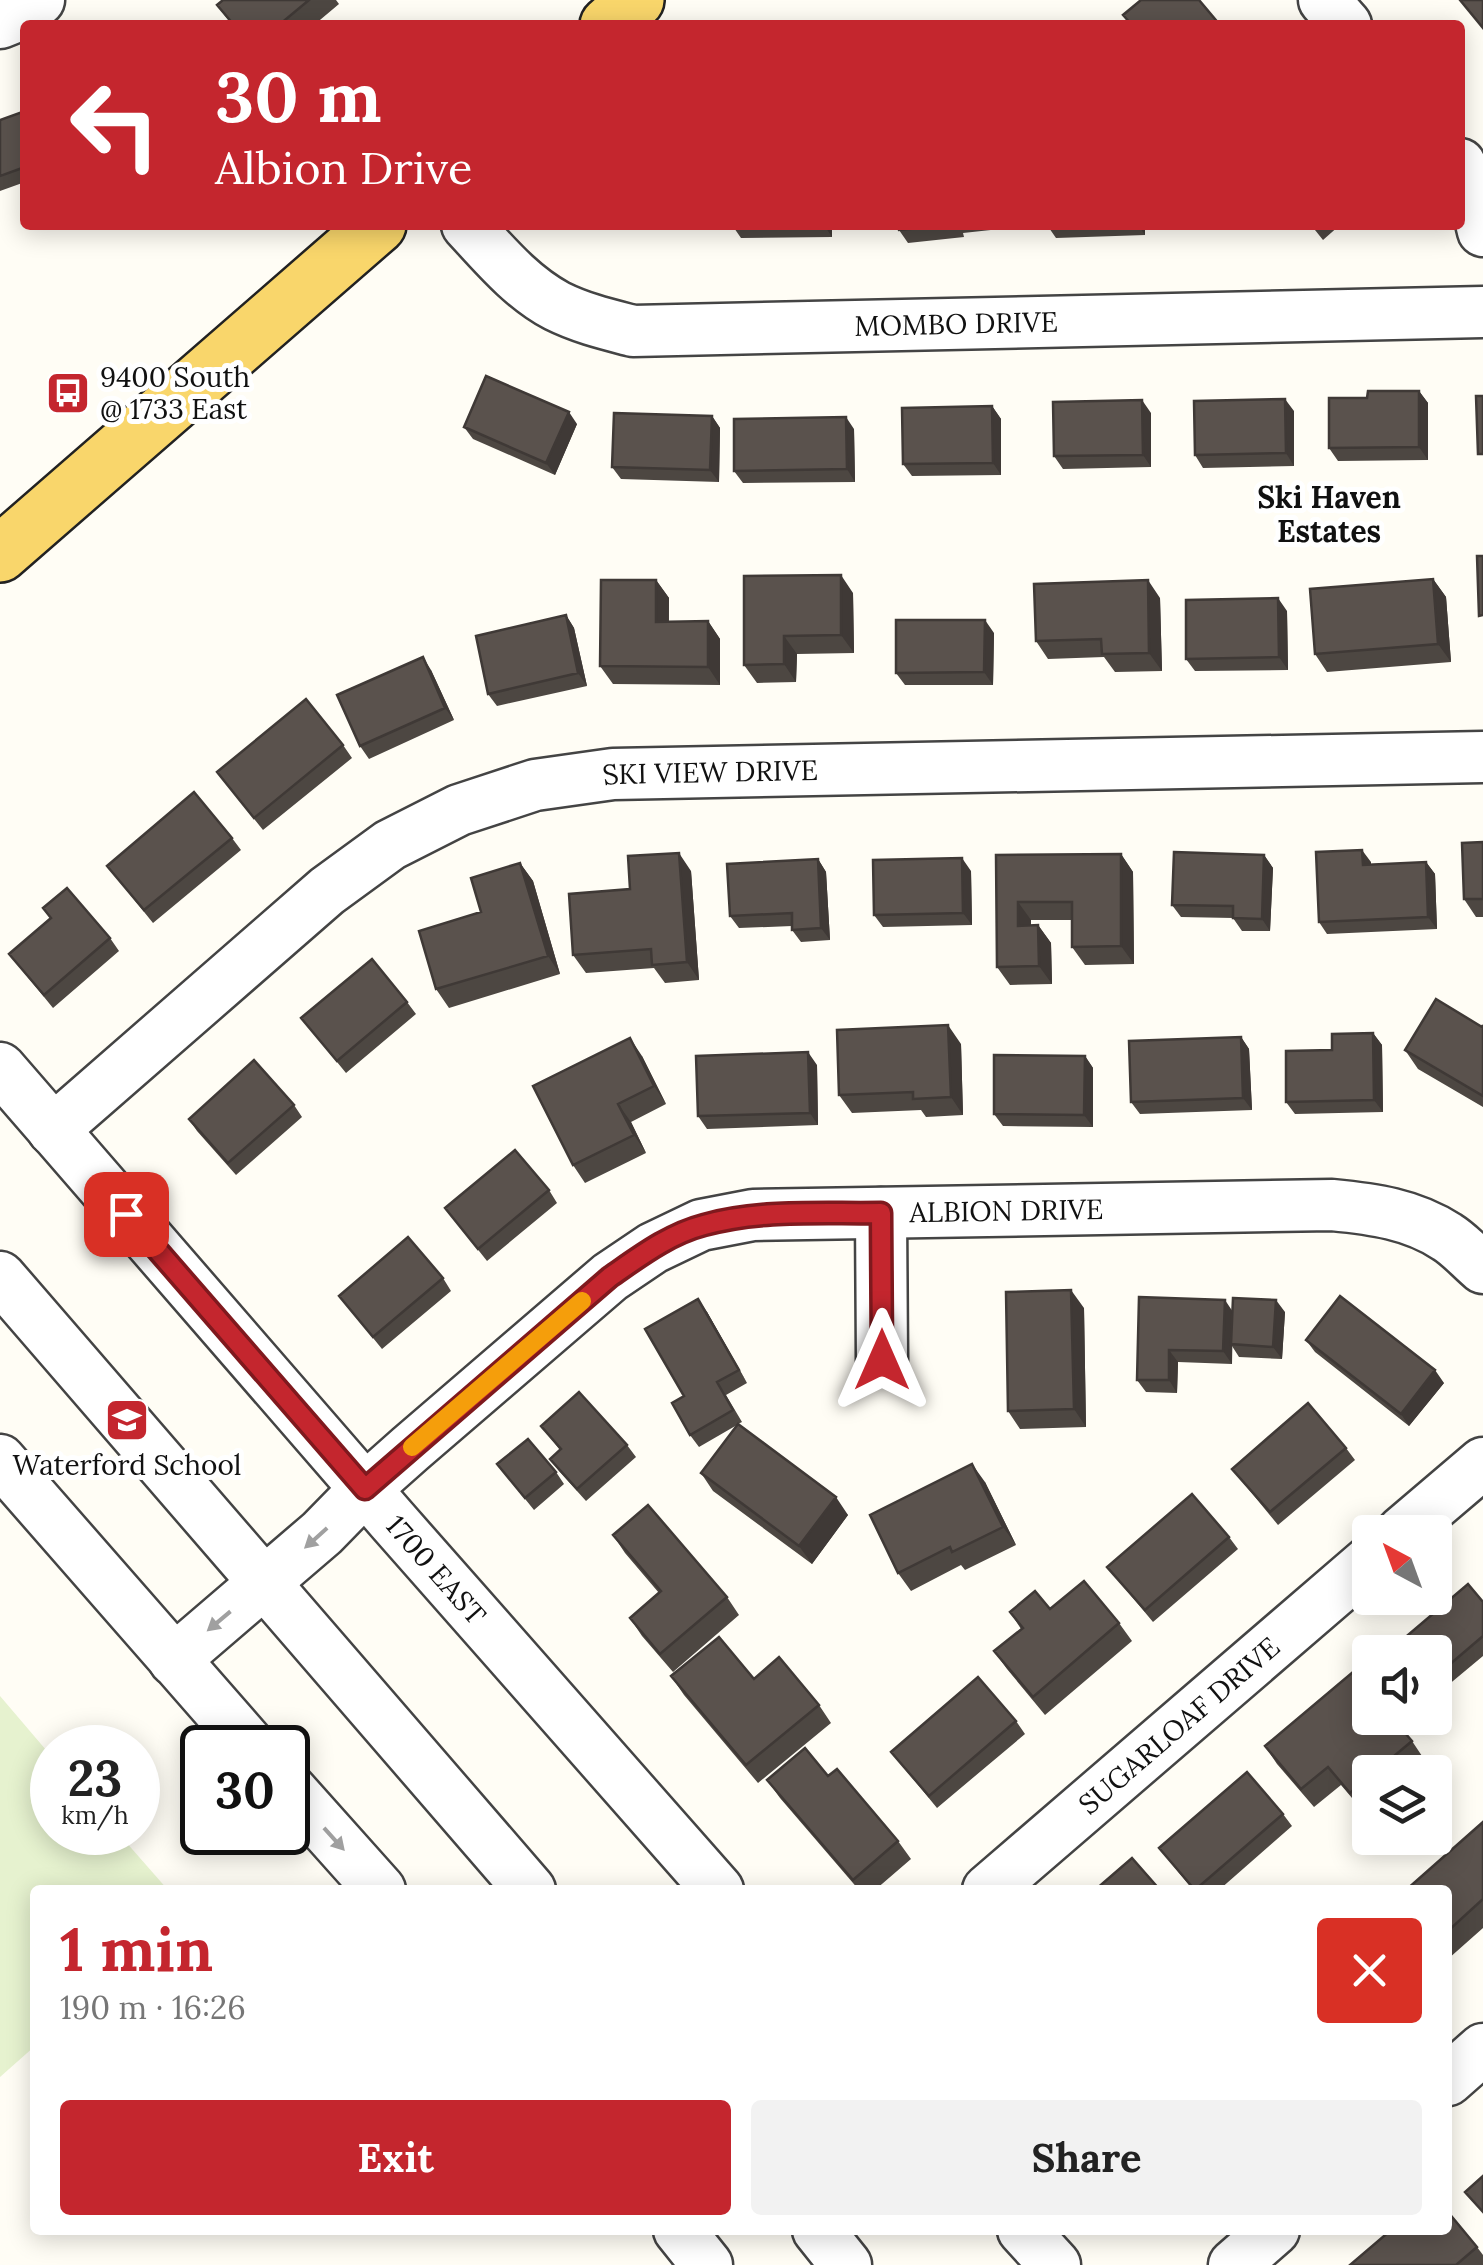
<!DOCTYPE html>
<html lang="en">
<head>
<meta charset="utf-8">
<style>
	:root { --surface:#fff; --page:#f2f2f2; --text:#222; --muted:#767676; --accent:#c4262e }
	body { margin:0; font-family:Lora,serif; background:var(--page); color:var(--text); height:100vh; display:flex; flex-direction:column; font-size:38px; white-space:nowrap }
	* { box-sizing:border-box; margin:0 }
	p { font-size:32px; color:var(--muted) }
	.icon { flex:none; width:55px; height:55px; fill:none; stroke:currentColor; stroke-width:2; stroke-linecap:round; stroke-linejoin:round }
	.map { position:relative; flex:1; overflow:hidden }
	.sheet { position:absolute; left:30px; top:1885px; width:1422px; height:350px; display:flex; flex-direction:column; background:var(--surface); border-radius:10px; box-shadow:0 5px 25px #0003 }
	.sheet>* { flex:none }
	.banner { position:absolute; left:20px; top:20px; width:1445px; height:210px; border-radius:10px; box-shadow:0 5px 25px #0003; background:#c4262e; color:#fff; overflow:hidden }
	.needle { width:65px; rotate:319deg }
	.tools { position:absolute; left:1352px; top:1515px; display:grid; gap:20px }
	.tools a { display:grid; place-items:center; width:100px; height:100px; border-radius:10px; background:var(--surface); box-shadow:0 5px 25px #0003; font-size:50px }
	.speed { position:absolute; left:30px; top:1725px; display:flex; gap:20px; font-size:50px; font-weight:700; text-align:center }
	.speed>* { display:grid; place-content:center; width:130px; height:130px; border-radius:50%; background:var(--surface); box-shadow:0 5px 25px #0003; line-height:1 }
	.speed small { font-size:25px; font-weight:400 }
	.speed .limit { border:5px solid #111; border-radius:15px; background:#fff; color:#111 }
	.pin { position:absolute; display:grid; place-items:center; width:85px; height:85px; color:#fff; margin:-42px; border-radius:20px; box-shadow:0 5px 15px #0006 }
	.me { position:absolute; width:110px; margin:-55px; rotate:0deg; stroke-linejoin:round; filter:drop-shadow(0 0 8px #0008) }
	.turn { display:flex; align-items:center; gap:35px; height:210px; padding:0 30px; font-size:45px }
	.turn .icon { width:130px; height:130px; stroke-width:2.5 }
	.turn b { display:block; font-size:70px; line-height:85px }
	.round { display:grid; place-items:center; flex:none; width:105px; height:105px; border-radius:10px; background:var(--page) }
	.summary { display:flex; align-items:center; justify-content:space-between; height:170px; padding:0 30px }
	h1 { font-size:60px; font-weight:800; line-height:75px; color:var(--accent) }
	.action { display:flex; gap:20px; margin-top:auto; padding:20px 30px }
	.action a { flex:1; height:115px; border-radius:10px; background:var(--accent); color:#fff; font-size:40px; font-weight:800; line-height:115px; text-align:center }
	.action a+a { background:var(--page); color:var(--text) }
	.map>svg:first-child { display:block }
</style>
</head>
<body>
<div class="map">
<svg width="1483" height="2265" viewBox="0 0 1483 2265">
	<rect width="100%" height="100%" fill="#fffdf5"/>
	<!-- pitch -->
	<path fill="#e6f2cf" d="M0 1696 52 1757V1832L118 1833 168 1890H35V2046L0 2077Z"/>
	<g fill="none" stroke-linecap="round" stroke-linejoin="round">
		<!-- minor casing -->
		<g stroke="#444" stroke-width="55">
			<g id="minor">
				<path d="M1324 0 1346 25"/>
				<path d="M0 23 15 17 39 0"/>
				<path d="M1460 164 1475 198 1483 231"/>
				<path id="s1" d="M467 225C494 254 521 287 557 306 581 318 606 324 633 331L1483 312"/>
				<path id="s2" d="M0 1068 392 1520 718 1890"/>
				<path id="s3" d="M53 1130 327 891 390 845 459 810 535 785 613 774 1483 757"/>
				<path d="M881 1213 882 1360"/>
				<path d="M0 1277 530 1890"/>
				<path d="M0 1460 252 1748"/>
				<path d="M1402 1532 1483 1463"/>
				<path id="s4" d="M174 1660 322 1533 365 1489 410 1449 610 1277 653 1248 701 1225 753 1215 1332 1205C1373 1209 1412 1214 1447 1237 1460 1245 1471 1258 1483 1268"/>
				<path d="M288 1787 380 1890"/>
				<path id="s5" d="M988 1890 1370 1561"/>
				<path d="M1448 2080 1483 2049"/>
				<path d="M679 2230 707 2265"/>
				<path d="M818 2230 846 2265"/>
				<path d="M1023 2230 1055 2265"/>
				<path d="M1234 2265 1274 2230"/>
			</g>
		</g>
		<!-- major casing -->
		<g stroke="#222" stroke-width="60">
			<path id="major" d="M608 25 636 0
				M0 554 378 225"/>
		</g>
		<!-- minor -->
		<use href="#minor" stroke="#fff" stroke-width="50"/>
		<!-- major -->
		<use href="#major" stroke="#f9d66b" stroke-width="55"/>
	</g>
	<!-- wall -->
	<path fill="#4d4742" d="M223 0H336L339 4 314 25H232L217 5Z
		M25 111V182L0 191V120Z
		M732 225H832V237L741 238Z
		M898 225H999L1000 229 963 233 964 237 908 243 899 230Z
		M1047 225H1145V235L1056 238Z
		M1311 225H1340L1323 240Z
		M1419 391 1428 403V460L1338 461 1329 448 1367 398Z
		M992 406 1001 419V475L912 476 903 464Z
		M1294 411V466L1203 468 1195 455Z
		M1151 413V467L1063 469 1054 456Z
		M712 416 720 428 719 482 621 479 612 467Z
		M577 424 555 475 473 439 464 427Z
		M854 429 855 482 743 483 734 471Z
		M744 576 853 593 854 653 797 654 796 682 757 683 744 665Z
		M1433 579 1446 597 1451 662 1327 672 1315 654Z
		M656 580 669 598V621H708L720 639V685L613 684 600 666Z
		M1160 598 1162 671 1115 672 1104 657 1048 659 1036 641Z
		M1287 611 1288 670 1195 671 1186 659Z
		M566 615 574 628 587 686 497 706 488 694Z
		M994 633 993 685H905L896 673Z
		M431 670 454 720 369 759 360 746Z
		M343 745 352 758 263 830 217 772Z
		M232 838 241 850 153 923 107 866Z
		M1483 842V917H1476L1464 899Z
		M1121 854 1133 872 1134 964 1085 965 1072 947V920H1031V925H1038L1051 943 1052 984 1010 985 997 967 996 855Z
		M1264 855 1273 868 1270 931H1242L1233 918 1181 917 1172 905Z
		M818 859 826 872 830 940 801 942 792 930V926L739 928 730 916Z
		M1371 862V864L1426 862 1435 874 1437 929 1327 934 1319 922Z
		M520 863 533 881 560 974 449 1008 436 989 481 912Z
		M691 871 699 980 665 983 654 968 586 973 573 955 630 889Z
		M971 871 972 925 883 927 874 915Z
		M43 908 110 938 119 951 53 1008 9 954 50 918Z
		M407 1002 416 1014 346 1073 301 1018Z
		M1483 1025V1107L1418 1069 1405 1050 1482 1027Z
		M1373 1033 1382 1045 1383 1112 1295 1114 1286 1102Z
		M1241 1037 1249 1049 1252 1110 1140 1114 1131 1102Z
		M961 1044 963 1115 926 1117 921 1110 852 1113 839 1095Z
		M642 1056 666 1104 631 1122 646 1153 585 1183 573 1165Z
		M1085 1056 1093 1068V1127L1003 1126 994 1114Z
		M817 1065 818 1125 707 1129 698 1116Z
		M294 1105 302 1117 236 1175 197 1131 189 1119Z
		M549 1190 557 1203 487 1261 445 1208Z
		M443 1278 451 1291 382 1349 339 1296Z
		M1139 1297 1233 1311 1285 1312 1282 1359 1239 1357 1232 1346V1364L1178 1362 1177 1393 1146 1392 1137 1380Z
		M1084 1308 1086 1427 1020 1429 1008 1411Z
		M707 1312 747 1383 726 1395 742 1422 738 1424 848 1515 812 1564 713 1491 701 1473 737 1425 699 1447 690 1435 684 1396Z
		M1306 1340 1444 1383 1409 1426 1315 1352Z
		M541 1426 627 1445 636 1457 586 1501 559 1471 550 1459 560 1450Z
		M1346 1448 1355 1460 1278 1525 1232 1469Z
		M497 1464 556 1472 564 1484 534 1510Z
		M985 1482 1016 1545 965 1570 961 1565 911 1591 898 1573Z
		M613 1535 727 1597 739 1615 673 1672 642 1636 630 1618 659 1593 625 1553Z
		M1229 1537 1238 1549 1153 1622 1107 1567Z
		M1483 1602V1656L1435 1696V1652Z
		M1050 1609 1119 1623 1132 1641 1045 1715 1007 1669 994 1651 1021 1629 1010 1612Z
		M671 1676 819 1705 831 1723 758 1783 684 1695Z
		M1016 1721 1025 1734 937 1808 891 1752Z
		M1412 1741 1424 1759 1409 1772H1370V1805L1363 1811 1341 1785 1314 1807 1277 1764 1265 1746Z
		M828 1776 898 1841 911 1859 875 1890H859L780 1798 767 1780Z
		M1283 1814 1292 1826 1219 1890H1193L1159 1848Z
		M1483 1822V1928L1448 1959V1890Z
		M1477 2247 1483 2255V2265H1350Z"/>
	<!-- shaded-wall -->
	<path fill="#3f3936" d="M824 225H832V237Z
		M1138 225H1145V235Z
		M1419 391 1428 403V460L1419 447Z
		M1285 399 1294 411V466L1286 453Z
		M1142 400 1151 413V467L1143 455Z
		M992 406 1001 419V475L993 463Z
		M569 412 577 424 555 475 546 463Z
		M712 416 720 428 719 482 710 470Z
		M846 417 854 429 855 482 847 469Z
		M841 575 853 593 854 653 841 635Z
		M1433 579 1446 597 1451 662 1438 644Z
		M656 580 669 598 668 640 656 622Z
		M1148 580 1160 598 1162 671 1149 653Z
		M1278 598 1287 611 1288 670 1279 657Z
		M566 615 574 628 587 686 578 673Z
		M985 620 994 633 993 685 984 672Z
		M708 621 720 639V685L708 667Z
		M784 636 797 654 796 682 784 664Z
		M423 657 431 670 454 720 445 708Z
		M1362 850 1371 862V877L1363 865Z
		M679 853 691 871 699 980 687 962Z
		M1121 854 1133 872 1134 964 1121 946Z
		M1264 855 1273 868 1270 931 1262 919Z
		M962 858 971 871 972 925 963 913Z
		M818 859 826 872 830 940 821 928Z
		M1426 862 1435 874 1437 929 1428 917Z
		M520 863 533 881 560 974 548 956Z
		M1018 902 1031 920V944L1018 926Z
		M1038 925 1051 943 1052 984 1039 966Z
		M948 1025 961 1044 963 1115 951 1097Z
		M1373 1033 1382 1045 1383 1112 1374 1100Z
		M1241 1037 1249 1049 1252 1110 1243 1098Z
		M630 1038 642 1056 666 1104 654 1086Z
		M808 1052 817 1065 818 1125 810 1113Z
		M1085 1056 1093 1068V1127L1084 1115Z
		M618 1104 631 1122 646 1153 634 1135Z
		M1071 1290 1084 1308 1086 1427 1074 1409Z
		M698 1299 707 1312 747 1383 739 1370Z
		M1225 1300 1233 1312 1232 1364 1223 1351Z
		M1276 1300 1285 1312 1282 1359 1273 1347Z
		M1169 1350 1178 1362 1177 1393 1169 1380Z
		M1435 1370 1444 1383 1409 1426 1401 1414Z
		M972 1464 985 1482 1016 1545 1003 1527Z
		M836 1497 848 1515 812 1564 799 1546Z"/>
	<!-- building -->
	<path fill="#5a524d" stroke="#3f3936" stroke-width="2.5" d="M223 0H309L279 25H234L217 5Z
		M1141 0H1199L1220 25H1132L1123 15Z
		M1460 0H1483V28Z
		M25 111V167L0 176V120Z
		M898 225H953L899 230Z
		M486 376 569 412 546 463 464 427Z
		M1368 391H1419V447L1329 448V398H1367Z
		M1476 396H1483V454H1478Z
		M1285 399 1286 453 1195 455 1194 401Z
		M1142 400 1143 455 1054 456 1053 402Z
		M992 406 993 463 903 464 902 408Z
		M614 413 712 416 710 470 612 467Z
		M846 417 847 469 734 471V419Z
		M1477 556H1483V615L1479 616Z
		M841 575V635L784 636V664L744 665V576Z
		M1433 579 1438 644 1315 654 1310 589Z
		M601 580H656V622L708 621V667L600 666Z
		M1148 580 1149 653 1102 654 1101 639 1036 641 1034 584Z
		M1278 598 1279 657 1186 659V600Z
		M566 615 578 673 488 694 476 636Z
		M896 620H985L984 672 896 673Z
		M423 657 445 708 360 746 337 695Z
		M306 699 343 745 254 818 217 772Z
		M194 792 232 838 144 910 107 866Z
		M1483 842V899H1464L1462 843Z
		M1362 850 1363 865 1426 862 1428 917 1319 922 1316 852Z
		M1174 852 1264 855 1262 919 1233 918V906L1172 905Z
		M679 853 687 962 652 965 651 949 573 955 569 894 630 889 628 856Z
		M1121 854V946L1072 947V902H1018V926L1038 925 1039 966 997 967 996 855Z
		M962 858 963 913 874 915 873 860Z
		M818 859 821 928 792 930V913L730 916 727 864Z
		M520 863 548 956 436 989 419 931 481 912 471 878Z
		M67 888 110 938 44 995 9 954 51 918 43 908Z
		M372 959 407 1002 337 1061 301 1018Z
		M1436 999 1482 1027 1483 1025V1096L1405 1050Z
		M948 1025 951 1097 913 1099V1092L839 1095 837 1030Z
		M1373 1033 1374 1100 1286 1102V1051L1332 1050V1034Z
		M1241 1037 1243 1098 1131 1102 1129 1041Z
		M630 1038 654 1086 618 1104 634 1135 573 1165 533 1086Z
		M808 1052 810 1113 698 1116 696 1056Z
		M994 1055 1085 1056 1084 1115 994 1114Z
		M254 1060 294 1105 228 1163 189 1119Z
		M515 1150 549 1190 478 1249 445 1208Z
		M408 1237 443 1278 373 1337 339 1296Z
		M1071 1290 1074 1409 1008 1411 1006 1292Z
		M1340 1296 1435 1370 1401 1414 1306 1340Z
		M1139 1297 1225 1300 1223 1351 1169 1350V1380H1137Z
		M1233 1298 1276 1300 1273 1347 1231 1344Z
		M698 1299 739 1370 717 1382 733 1410 690 1435 672 1403 684 1396 645 1329Z
		M579 1392 627 1445 577 1489 550 1459 561 1449 541 1426Z
		M1308 1403 1346 1448 1270 1512 1232 1469Z
		M738 1424 836 1497 799 1546 701 1473Z
		M528 1439 556 1472 525 1498 497 1464Z
		M972 1464 1003 1527 952 1552 950 1547 898 1573 870 1515Z
		M1192 1494 1229 1537 1145 1610 1107 1567Z
		M648 1505 727 1597 660 1654 630 1618 661 1591 613 1535Z
		M1084 1581 1119 1623 1033 1697 994 1651 1023 1628 1010 1612 1035 1591 1050 1609Z
		M1468 1584 1483 1602V1636L1435 1677V1652H1388Z
		M719 1637 754 1679 779 1657 819 1705 746 1765 671 1676Z
		M1353 1672 1370 1692V1718H1392L1412 1741 1375 1772H1370V1776L1350 1793 1328 1767 1301 1789 1265 1746Z
		M978 1677 1016 1721 929 1796 891 1752Z
		M805 1748 828 1776 837 1769 898 1841 853 1880 767 1780Z
		M1247 1772 1283 1814 1195 1890 1159 1848Z
		M1483 1822V1899L1448 1931V1890H1406Z
		M1132 1858 1160 1890H1095Z
		M1483 2176V2212L1465 2192Z
		M1448 2212 1477 2247 1456 2265H1350L1391 2230H1448Z"/>
	<!-- one-way arrows -->
	<defs><path id="oneway-solid" d="M-6-.8H1V-3.2L6.5 0L1 3.2V.8H-6Z" transform="scale(2.5)"/></defs>
	<g fill="#a0a0a0">
		<use href="#oneway-solid" transform="translate(316 1538) rotate(138)"/>
		<use href="#oneway-solid" transform="translate(219 1621) rotate(140)"/>
		<use href="#oneway-solid" transform="translate(334 1839) rotate(48)"/>
	</g>
	<g fill="none" stroke-linecap="round" stroke-linejoin="round">
		<!-- route casing -->
		<g stroke="#7f191e" stroke-width="25">
			<path id="route" d="M126 1214 365 1489 610 1277C639 1257 669 1234 704 1225 761 1209 823 1214 881 1213L882 1360"/>
		</g>
		<!-- route -->
		<use href="#route" stroke="#c4262e" stroke-width="18"/>
		<!-- slow -->
		<path stroke="#f59e0b" stroke-width="18" d="M412 1447 582 1301"/>
	</g>
	<!-- icons -->
	<defs>
		<g id="bus-square" transform="scale(2.25)"><rect x="-9" y="-9" width="18" height="18" rx="4" fill="#c4262e" stroke="#fff"/><path d="M-5-6H5V4H4V6H2V4H-2V6H-4V4H-5ZM-3.5-4V0h7V-4ZM-3.5 1.2v1.5H-2V1.2ZM2 1.2v1.5H3.5V1.2Z" fill="#fff"/></g>
		<g id="school-square" transform="scale(2.25)"><rect x="-9" y="-9" width="18" height="18" rx="4" fill="#c4262e" stroke="#fff"/><path d="M0-5L7-2L0 1L-7-2ZM-4 1L0 2.5L4 1V4Q0 6-4 4Z" fill="#fff"/></g>
	</defs>
	<g fill-rule="evenodd">
		<use href="#bus-square" x="68" y="393"/>
		<use href="#school-square" x="127" y="1420"/>
	</g>
	<g text-anchor="middle" stroke-width="10" stroke-linejoin="round" paint-order="stroke">
		<!-- street labels -->
		<g font-size="28" fill="#111" stroke="#fff">
			<text dy="10" stroke="none"><textPath href="#s1" startOffset="525">MOMBO DRIVE</textPath></text>
			<text dy="10" stroke="none"><textPath href="#s3" startOffset="775">SKI VIEW DRIVE</textPath></text>
			<text dy="10" stroke="none"><textPath href="#s4" startOffset="992">ALBION DRIVE</textPath></text>
			<text dy="10" stroke="none"><textPath href="#s2" startOffset="665">1700 EAST</textPath></text>
			<text dy="10" stroke="none"><textPath href="#s5" startOffset="252">SUGARLOAF DRIVE</textPath></text>
		</g>
		<!-- poi labels -->
		<g font-size="28" fill="#111" stroke="#fff" text-anchor="start">
			<text x="100" y="387">9400 South<tspan x="100" dy="32">@ 1733 East</tspan></text>
			<text x="127" y="1475" text-anchor="middle">Waterford School</text>
		</g>
		<!-- neighbourhood labels -->
		<g font-size="30" font-weight="bold" fill="#111" stroke="#fff">
			<text x="1329" y="508">Ski Haven<tspan x="1329" dy="34">Estates</tspan></text>
		</g>
	</g>
</svg>
<div class="tools">
<a><svg class="needle" viewBox="-14 -14 28 28"><path d="M0-13l5 13h-10z" fill="#e53935"/><path d="M0 13l5-13h-10z" fill="#767676"/></svg></a>
<a><svg class="icon" aria-label="sound" viewBox="0 0 24 24"><path d="M4 9h4l5-4v14l-5-4H4zM17 9q2 3 0 6"/></svg></a>
<a><svg class="icon" aria-label="layers" viewBox="0 0 24 24"><path d="M12 4l9 5-9 5-9-5zM3 14l9 5 9-5"/></svg></a>
</div>
<div class="speed"><div>23<small>km/h</small></div><div class="limit">30</div></div>
<div class="pin" style="left:126px;top:1214px;background:#d93025"><svg class="icon" aria-label="arrive" viewBox="0 0 24 24"><path d="M6 21V4h12l-3 4 3 4H6"/></svg></div>
<svg class="me" style="left:882px;top:1360px" viewBox="-20 -20 40 40"><path d="M0-17L14 15 0 8-14 15z" fill="#c4262e" stroke="#fff" stroke-width="4"/></svg>
<div class="banner">
<div class="turn"><svg class="icon" aria-label="left" viewBox="0 0 24 24"><path d="M17 20v-9H6M10 6l-5 5 5 5"/></svg><div><b>30 m</b>Albion Drive</div></div>
</div>
<section class="sheet">
<div class="summary"><div><h1>1 min</h1><p>190 m · 16:26</p></div><a class="round" style="background:#d93025;color:#fff"><svg class="icon" aria-label="close" viewBox="0 0 24 24"><path d="M6 6l12 12M18 6L6 18"/></svg></a></div>
<div class="action"><a>Exit</a><a>Share</a></div>
</section>
</div>
</body>
</html>
